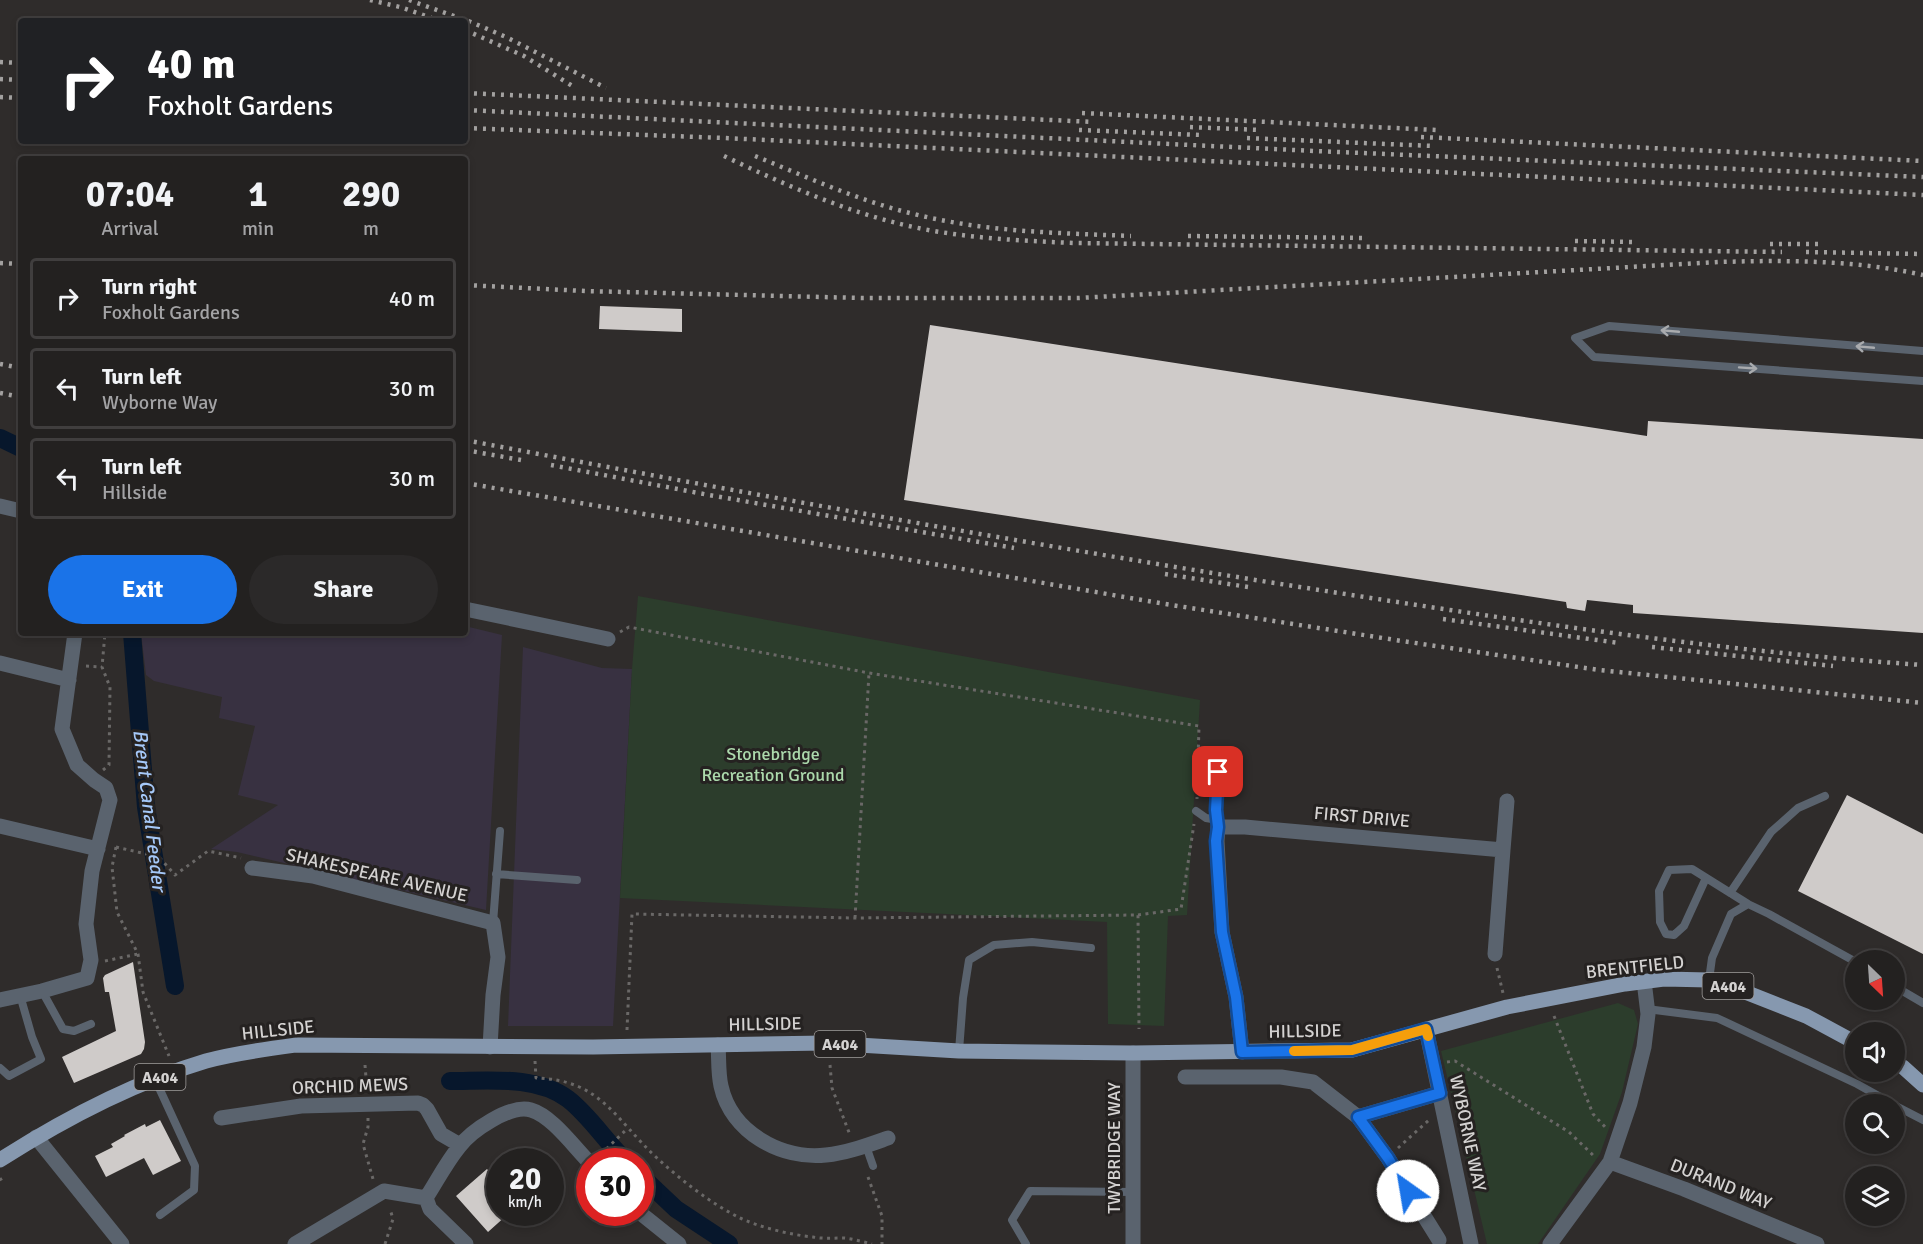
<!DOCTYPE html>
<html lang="en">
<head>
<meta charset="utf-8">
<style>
	:root { --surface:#232120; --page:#2b2929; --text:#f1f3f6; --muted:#a3a3a5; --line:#403e3e; --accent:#1a73e8 }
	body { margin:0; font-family:Signika,sans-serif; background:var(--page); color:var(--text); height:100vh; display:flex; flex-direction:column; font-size:22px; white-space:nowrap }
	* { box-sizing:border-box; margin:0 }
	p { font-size:20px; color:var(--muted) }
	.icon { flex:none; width:33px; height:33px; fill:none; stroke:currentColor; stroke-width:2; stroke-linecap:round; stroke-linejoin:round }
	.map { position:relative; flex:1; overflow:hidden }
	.sheet { position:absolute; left:18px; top:156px; width:450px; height:480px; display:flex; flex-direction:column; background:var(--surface); border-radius:6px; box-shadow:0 3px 9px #0003,0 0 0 2px var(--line) }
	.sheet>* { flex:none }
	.guide { position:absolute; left:18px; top:18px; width:450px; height:126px; border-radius:6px; box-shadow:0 3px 9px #0003,0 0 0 2px var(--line); background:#202124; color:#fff; overflow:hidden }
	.needle { width:39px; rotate:155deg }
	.buttons { position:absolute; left:1845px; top:950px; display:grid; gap:12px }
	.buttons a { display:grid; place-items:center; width:60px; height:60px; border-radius:50%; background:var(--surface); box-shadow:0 3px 9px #0003,0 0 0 2px var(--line); font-size:30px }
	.speed { position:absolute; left:486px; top:1148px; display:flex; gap:12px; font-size:30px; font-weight:700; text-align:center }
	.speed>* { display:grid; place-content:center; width:78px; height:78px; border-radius:50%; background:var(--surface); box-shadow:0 3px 9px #0003,0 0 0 2px var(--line); line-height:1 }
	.speed small { font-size:15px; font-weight:400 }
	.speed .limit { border:9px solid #d22; background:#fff; color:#111 }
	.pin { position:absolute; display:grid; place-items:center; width:51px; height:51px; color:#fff; margin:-26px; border-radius:12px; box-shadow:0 3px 9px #0006 }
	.me { position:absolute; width:66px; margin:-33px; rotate:328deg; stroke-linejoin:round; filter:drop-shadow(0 0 4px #0008) }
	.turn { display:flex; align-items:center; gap:21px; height:126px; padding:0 30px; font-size:27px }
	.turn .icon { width:78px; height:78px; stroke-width:2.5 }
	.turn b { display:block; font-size:42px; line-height:51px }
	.eta { display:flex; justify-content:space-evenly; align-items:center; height:102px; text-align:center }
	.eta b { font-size:36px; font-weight:700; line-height:42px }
	.action { display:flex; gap:12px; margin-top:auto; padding:12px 30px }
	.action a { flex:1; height:69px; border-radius:36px; background:var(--accent); color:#fff; font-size:24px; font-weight:700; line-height:69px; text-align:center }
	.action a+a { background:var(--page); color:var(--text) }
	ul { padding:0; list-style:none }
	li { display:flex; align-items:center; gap:18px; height:81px; margin:0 12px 9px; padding:0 18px; border:3px solid var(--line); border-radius:6px }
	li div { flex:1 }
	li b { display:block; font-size:22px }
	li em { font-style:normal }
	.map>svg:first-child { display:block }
</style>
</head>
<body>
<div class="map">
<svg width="1923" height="1244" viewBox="0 0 1923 1244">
	<rect width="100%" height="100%" fill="#2f2c2b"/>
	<!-- education -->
	<path fill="#383141" d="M465 626 502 635 486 910 237 852 211 849 278 805 238 795 255 726 219 718 222 697 154 681 146 675 141 633H465Z
		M523 647 602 668 632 669 613 1026H508Z"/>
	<!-- green -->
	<path fill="#2c3d2c" d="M638 596 1200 700 1187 915 1168 916 1164 1026 1108 1024 1107 922 620 898 632 669Z
		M1618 1003 1634 1010 1638 1024 1622 1092 1600 1154 1538 1244H1487L1441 1051Z"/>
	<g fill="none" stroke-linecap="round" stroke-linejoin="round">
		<!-- canal -->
		<path stroke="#07172c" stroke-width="18" d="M0 438 21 448
			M132 633 146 807 175 986
			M450 1081C488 1081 536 1075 568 1099 590 1116 606 1142 626 1161
			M640 1175 676 1209 729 1244"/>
	</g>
	<!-- building -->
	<path fill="#cfcbc9" d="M600 306 682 309V332L599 329Z
		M930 325 1647 436 1648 421 1923 439V633L1633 613V605L1587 600 1585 611 1567 608 1566 602 904 500Z
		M1847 795 1923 834V954L1798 891Z
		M133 962 145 1042 144 1049 141 1054 74 1083 62 1057 116 1031 109 992H105L103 978 105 975Z
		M160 1120 181 1161 153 1175 144 1158 106 1177 95 1156 113 1147 111 1144 125 1136 124 1135 145 1124 146 1127Z
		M487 1169 500 1184V1191L491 1198 500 1207V1212H504L507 1215 488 1232 456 1196Z"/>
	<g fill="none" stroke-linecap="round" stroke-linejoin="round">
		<!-- path -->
		<path stroke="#6a6867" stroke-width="3" stroke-dasharray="3 4.5" stroke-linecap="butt" d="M620 632 629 627 869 673 1199 726 1197 799
			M86 666 102 667
			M103 770 109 765 110 687 102 667 105 633
			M116 847 112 867 117 912 138 954 143 992 169 1056
			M116 847 159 857 175 875 208 851 241 858
			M1138 915 1181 909 1194 824
			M855 918 869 673
			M105 961 138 954
			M1497 968 1503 993
			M1554 1016 1593 1114 1606 1128
			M627 1030 632 914 855 918 1138 915 1139 1029
			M535 1061 536 1078C601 1080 614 1118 657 1158 681 1180 709 1202 738 1217 758 1227 791 1235 813 1237 823 1239 834 1238 845 1238 854 1239 863 1242 872 1244
			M1447 1062 1455 1061 1569 1132 1596 1158
			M365 1065 367 1091
			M830 1065 832 1088 850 1135
			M368 1118V1127L363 1144 373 1179
			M1398 1148 1429 1120
			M601 1154 628 1128
			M868 1177 882 1216V1244
			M0 1178 3 1183
			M385 1244 393 1219 390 1209"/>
		<!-- service -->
		<path stroke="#5a636e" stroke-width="8" d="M1923 351 1609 326 1575 338 1594 357 1923 381
			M1196 811 1206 818 1218 820
			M1218 827 1216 810 1219 753
			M496 874 577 880
			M1706 878 1684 926 1674 935 1666 934 1660 922 1659 891 1669 870 1692 869 1748 904
			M1730 893 1771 832 1798 808 1825 796
			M493 923 500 831
			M1709 980 1712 958 1731 914 1748 904 1769 914 1856 962
			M1894 986 1923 1003
			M42 991 63 1029 74 1031 91 1024
			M1647 1009 1717 1018 1857 1084 1893 1104
			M959 1051 963 998 969 960 994 945 1032 942 1091 948
			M0 1068 9 1076 41 1059 32 1037 20 995
			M155 1079 195 1166 194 1190 160 1215
			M1894 1105 1923 1120
			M866 1146 873 1166
			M1026 1244 1012 1220 1030 1191 1134 1192"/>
		<!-- minor -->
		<path stroke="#5a636e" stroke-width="15" d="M0 506 21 511
			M465 609 608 639
			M0 663 69 680
			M0 826 98 849
			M1503 850 1507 801
			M252 868 313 876 493 923 498 957 493 995 490 1047
			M0 1000 42 991 87 978 91 960 86 924 92 871 110 800 106 788 94 780 77 765 62 729 75 633
			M1426 1029 1471 1244
			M718 1045C719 1058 718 1073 721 1086 731 1132 781 1160 826 1155 847 1153 868 1145 888 1138
			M1242 1052 1236 997 1222 932 1217 841 1218 827H1245L1503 850 1495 954
			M1185 1077H1281L1313 1082 1358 1117 1388 1158 1439 1240
			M1358 1117 1440 1093
			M221 1118 301 1106 418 1103 423 1105 427 1109 441 1134 460 1145
			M36 1137 122 1244
			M1610 1162 1684 1189 1817 1244
			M426 1198C437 1181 446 1163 459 1147 471 1131 510 1104 531 1110 552 1116 574 1147 590 1163
			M426 1198 430 1209 466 1244
			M639 1212 679 1244
			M295 1244 384 1191 426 1198
			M1133 1244V1053
			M1550 1244 1610 1162 1630 1103 1644 1047 1648 1014 1644 981"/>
		<!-- primary -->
		<path stroke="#8698af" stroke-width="15" d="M1894 1063 1903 1067 1923 1085
			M0 1160C64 1119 132 1083 206 1061 235 1053 266 1049 296 1045L593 1047 825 1043 959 1051 1133 1053 1352 1050 1507 1007 1625 984 1664 979 1709 980 1735 988 1806 1016 1856 1043"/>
		<!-- rail -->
		<path stroke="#a3a1a0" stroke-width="4.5" stroke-dasharray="3 6" stroke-linecap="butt" d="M370 0 400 7 440 21
			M409 0 471 22 506 37 606 88
			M465 30 524 56 574 87
			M0 62 21 63
			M0 79 21 80
			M465 93 1094 122
			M0 97 21 98
			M465 110 1315 151 1923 177
			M1082 113 1436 130
			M1190 127 1259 130
			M465 128 724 138 1923 195
			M1079 130 1202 135
			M1421 137 1923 161
			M1247 138 1433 146
			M724 156C794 189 864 220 940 232 984 239 1029 241 1073 243L1782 252
			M755 156C807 177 859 201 914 214 985 232 1058 233 1131 236
			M1188 236 1368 238
			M1575 241 1635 242
			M1770 244H1818
			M1806 252 1923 254
			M0 263 21 264
			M465 285 585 291 861 298H1079L1719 262C1787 260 1856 260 1923 275
			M0 364 21 368
			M0 393 21 397
			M465 440C732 491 1000 539 1268 582 1486 616 1703 650 1923 665
			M465 450 521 460
			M551 465 709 495 1014 548
			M465 483 1165 604 1402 641 1599 670 1923 703
			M1165 574 1248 587
			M1443 619 1619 643
			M1652 647 1833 666"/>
	</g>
	<!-- one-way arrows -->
	<defs><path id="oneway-shaft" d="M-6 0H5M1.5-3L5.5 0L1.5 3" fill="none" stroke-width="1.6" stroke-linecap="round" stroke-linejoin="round" transform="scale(1.5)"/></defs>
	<g stroke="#a9abae">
		<use href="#oneway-shaft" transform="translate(1670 331) rotate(-175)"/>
		<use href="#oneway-shaft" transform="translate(1865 347) rotate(-175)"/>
		<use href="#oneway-shaft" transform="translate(1748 368) rotate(4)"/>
	</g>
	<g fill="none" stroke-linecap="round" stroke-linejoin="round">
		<!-- route casing -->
		<g stroke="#114b97" stroke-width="15">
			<path id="route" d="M1218 772 1216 810 1218 827 1216 841 1222 932 1236 997 1242 1052 1352 1050 1426 1029 1440 1093 1358 1117 1388 1158 1408 1191"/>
		</g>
		<!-- route -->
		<use href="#route" stroke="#1a73e8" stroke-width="10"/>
		<!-- slow -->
		<path stroke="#f59e0b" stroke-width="10" d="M1294 1051 1352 1050 1426 1029 1428 1036"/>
	</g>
	<g text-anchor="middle" stroke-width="6" stroke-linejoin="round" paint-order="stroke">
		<!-- shield labels -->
		<g fill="#252221" stroke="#a09d9c" stroke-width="1.5">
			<rect x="1702.5" y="973" width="51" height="26" rx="4.5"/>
			<rect x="814.5" y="1031" width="51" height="26" rx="4.5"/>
			<rect x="134.5" y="1064" width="51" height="26" rx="4.5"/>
		</g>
		<g font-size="16" font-weight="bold" fill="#d4d2d1">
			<text x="1728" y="992">A404</text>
			<text x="840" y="1050">A404</text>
			<text x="160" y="1083">A404</text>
		</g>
		<!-- park labels -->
		<g font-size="18" fill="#acd9ac" stroke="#252221">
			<text x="773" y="760">Stonebridge<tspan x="773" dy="21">Recreation Ground</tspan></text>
		</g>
		<!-- street labels -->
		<g font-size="18" fill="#d4d2d1" stroke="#252221">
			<text transform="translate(1362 817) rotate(5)" y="6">FIRST DRIVE</text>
			<text transform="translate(377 875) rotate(13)" y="6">SHAKESPEARE AVENUE</text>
			<text transform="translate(1635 967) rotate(-6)" y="6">BRENTFIELD</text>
			<text transform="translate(765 1024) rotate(-1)" y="6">HILLSIDE</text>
			<text transform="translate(278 1030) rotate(-6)" y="6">HILLSIDE</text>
			<text transform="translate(1305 1031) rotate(-1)" y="6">HILLSIDE</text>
			<text transform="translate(350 1086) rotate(-2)" y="6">ORCHID MEWS</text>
			<text transform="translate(1468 1133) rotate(78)" y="6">WYBORNE WAY</text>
			<text transform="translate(1114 1148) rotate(-90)" y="6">TWYBRIDGE WAY</text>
			<text transform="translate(1721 1184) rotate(22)" y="6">DURAND WAY</text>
		</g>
		<!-- water labels -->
		<g font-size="20" font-style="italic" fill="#a5c8f8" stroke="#252221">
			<text transform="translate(150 810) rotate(83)" y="7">Brent Canal Feeder</text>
		</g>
	</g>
</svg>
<div class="buttons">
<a><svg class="needle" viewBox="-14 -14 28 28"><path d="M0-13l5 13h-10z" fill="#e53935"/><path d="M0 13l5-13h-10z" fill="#a3a3a5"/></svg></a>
<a><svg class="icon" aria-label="sound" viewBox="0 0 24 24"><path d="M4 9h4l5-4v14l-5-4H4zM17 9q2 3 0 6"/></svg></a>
<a><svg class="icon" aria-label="search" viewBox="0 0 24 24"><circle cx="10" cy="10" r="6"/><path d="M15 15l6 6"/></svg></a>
<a><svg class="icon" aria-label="layers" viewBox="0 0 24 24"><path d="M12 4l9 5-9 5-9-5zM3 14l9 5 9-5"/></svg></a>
</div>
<div class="speed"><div>20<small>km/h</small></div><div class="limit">30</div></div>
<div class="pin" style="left:1218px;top:772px;background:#d93025"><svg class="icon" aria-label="arrive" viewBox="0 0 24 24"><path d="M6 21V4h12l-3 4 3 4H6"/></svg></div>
<svg class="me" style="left:1408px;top:1191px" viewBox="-20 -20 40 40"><circle r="19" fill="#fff"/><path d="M0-13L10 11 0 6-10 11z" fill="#1a73e8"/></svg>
<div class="guide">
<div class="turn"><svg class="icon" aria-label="right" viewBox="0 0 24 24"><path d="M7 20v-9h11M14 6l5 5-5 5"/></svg><div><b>40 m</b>Foxholt Gardens</div></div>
</div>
<section class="sheet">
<div class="eta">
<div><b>07:04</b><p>Arrival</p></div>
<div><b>1</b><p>min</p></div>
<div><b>290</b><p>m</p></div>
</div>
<ul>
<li><svg class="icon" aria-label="right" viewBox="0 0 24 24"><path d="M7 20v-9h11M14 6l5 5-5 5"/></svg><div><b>Turn right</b><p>Foxholt Gardens</p></div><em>40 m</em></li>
<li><svg class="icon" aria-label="left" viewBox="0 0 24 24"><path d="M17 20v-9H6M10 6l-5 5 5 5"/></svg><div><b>Turn left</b><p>Wyborne Way</p></div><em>30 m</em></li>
<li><svg class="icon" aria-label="left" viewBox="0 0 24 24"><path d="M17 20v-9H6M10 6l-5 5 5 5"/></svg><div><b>Turn left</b><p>Hillside</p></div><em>30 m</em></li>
</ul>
<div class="action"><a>Exit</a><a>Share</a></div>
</section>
</div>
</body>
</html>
